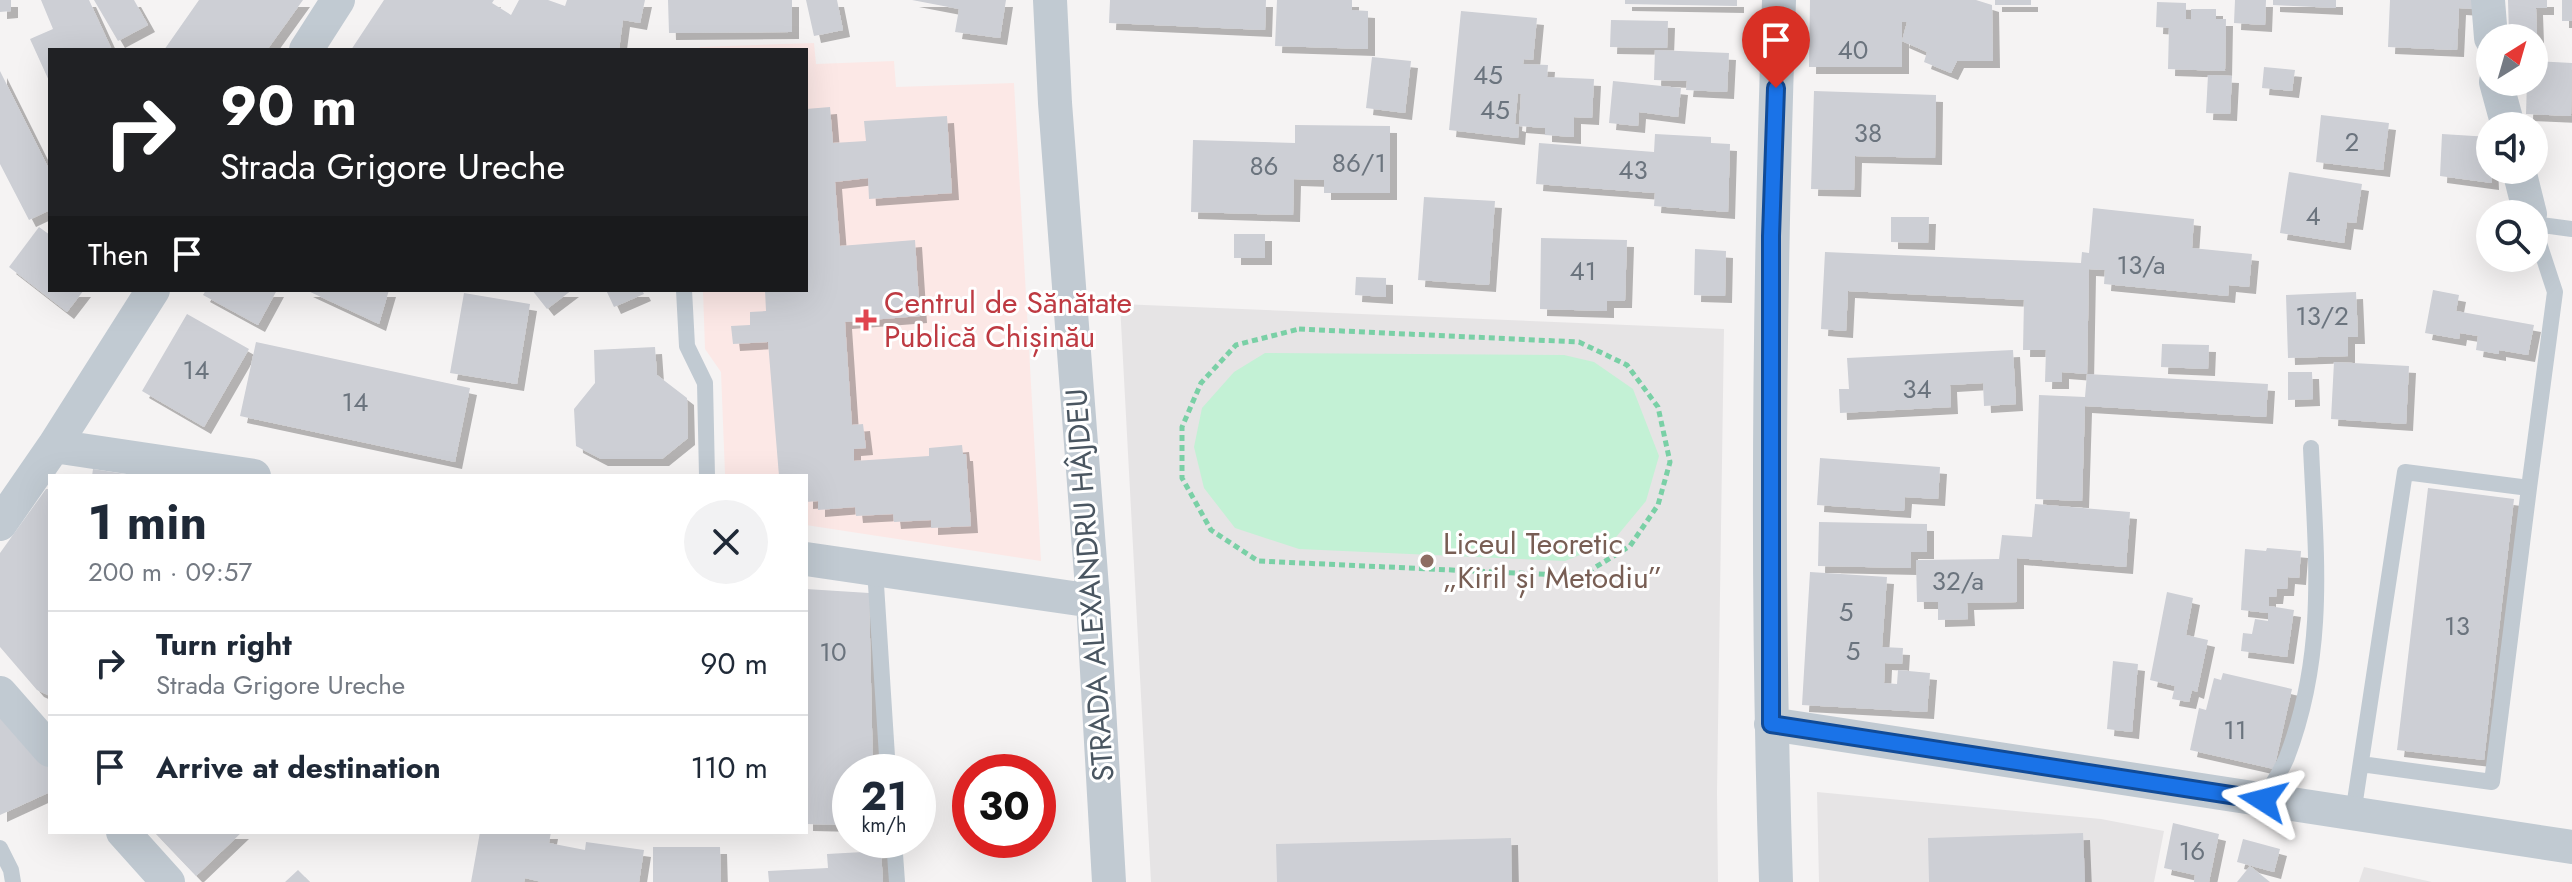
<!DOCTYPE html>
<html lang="en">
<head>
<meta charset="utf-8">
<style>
	:root { --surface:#fff; --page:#f2f2f3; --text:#1f2937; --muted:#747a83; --line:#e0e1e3 }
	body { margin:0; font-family:Jost,sans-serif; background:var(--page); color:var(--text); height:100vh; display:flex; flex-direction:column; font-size:30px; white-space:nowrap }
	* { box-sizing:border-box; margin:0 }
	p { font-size:26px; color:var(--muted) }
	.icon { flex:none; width:44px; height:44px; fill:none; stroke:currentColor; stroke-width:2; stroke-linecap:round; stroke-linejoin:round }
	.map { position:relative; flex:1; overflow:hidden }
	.panel { position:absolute; left:48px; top:474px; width:760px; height:360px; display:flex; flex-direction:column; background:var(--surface); border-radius:0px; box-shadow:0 8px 32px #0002 }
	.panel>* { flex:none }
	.guide { position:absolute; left:48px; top:48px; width:760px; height:244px; border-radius:0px; box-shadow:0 8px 32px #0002; background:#202124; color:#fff; overflow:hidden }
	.needle { width:52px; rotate:37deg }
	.buttons { position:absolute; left:2476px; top:24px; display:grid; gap:16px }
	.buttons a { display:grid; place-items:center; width:72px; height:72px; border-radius:50%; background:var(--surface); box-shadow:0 8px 32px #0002; font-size:40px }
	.speed { position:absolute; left:832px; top:754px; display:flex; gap:16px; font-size:40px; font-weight:700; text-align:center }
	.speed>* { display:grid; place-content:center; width:104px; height:104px; border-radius:50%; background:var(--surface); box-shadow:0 8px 32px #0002; line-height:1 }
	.speed small { font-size:20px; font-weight:400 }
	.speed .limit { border:12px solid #d22; background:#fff; color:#111 }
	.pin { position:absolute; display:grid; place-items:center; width:68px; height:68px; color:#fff; margin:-82px -34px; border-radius:50% 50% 50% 0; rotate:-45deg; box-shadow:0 0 8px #0007 }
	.pin .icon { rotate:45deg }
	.me { position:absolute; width:88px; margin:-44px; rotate:279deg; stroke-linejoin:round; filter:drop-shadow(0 0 6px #0008) }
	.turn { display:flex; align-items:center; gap:28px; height:168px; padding:0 40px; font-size:36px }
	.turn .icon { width:104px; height:104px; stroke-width:2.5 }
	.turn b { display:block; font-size:56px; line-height:68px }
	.then { display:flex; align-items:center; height:76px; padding:0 40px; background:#0003; gap:16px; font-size:30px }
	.round { display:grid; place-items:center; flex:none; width:84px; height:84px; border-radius:42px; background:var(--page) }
	.overview { display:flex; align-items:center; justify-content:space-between; height:136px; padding:0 40px }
	h1 { font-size:48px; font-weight:700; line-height:60px }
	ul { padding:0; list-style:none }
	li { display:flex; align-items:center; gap:24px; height:104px; padding:0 40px; border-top:2px solid var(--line) }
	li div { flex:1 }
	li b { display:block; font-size:30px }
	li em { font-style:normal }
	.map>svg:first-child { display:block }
</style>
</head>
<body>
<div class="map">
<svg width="2572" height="882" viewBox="0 0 2572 882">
	<defs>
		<filter id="shadow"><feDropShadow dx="7" dy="7" stdDeviation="0" flood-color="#0004"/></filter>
	</defs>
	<rect width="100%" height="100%" fill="#f5f3f3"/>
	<!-- education -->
	<path fill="#e6e4e5" d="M1120 304 1724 329 1717 793 1718 882H1151Z
		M1817 792 2101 819 2164 831 2154 882H1819Z
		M2364 867 2432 882H2359Z"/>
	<!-- medical -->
	<path fill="#fce8e6" d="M814 43 816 64 894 61 896 87 1014 83 1041 561 806 525V476H726L725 474 721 372 705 349 703 290H806V50H698L700 47Z"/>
	<!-- green -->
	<path fill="#c3f1d5" d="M1265 353 1564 355 1594 362 1633 389 1659 456 1646 501 1612 542 1565 561 1299 549 1235 528 1204 488 1194 447 1202 408 1234 372Z"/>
	<!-- building -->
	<path fill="#cdcfd5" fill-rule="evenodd" filter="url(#shadow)" d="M0 0H11V11L0 12Z
		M41 0H89L112 50H50V83L30 39 53 29Z
		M94 0H134L148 25 118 41Z
		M199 0H303L267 50H164Z
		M384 0H494L492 3 511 15 519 0H548L565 6 567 0H645L640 23 623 20 619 50H351Z
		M668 0H792V32L669 33Z
		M806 0H837L843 30 814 36Z
		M912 0H1006L1000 38 955 32 959 9Z
		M1110 0H1266L1265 30 1109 23Z
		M1277 0H1352V10L1368 11V49L1275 46Z
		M1625 0H1737V6L1625 4Z
		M1810 0H1976L1992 5 1993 61H1957L1951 73 1924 62 1927 52 1902 41 1907 22H1902V67H1809Z
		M1995 0H2031V5H1995Z
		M2235 0H2266L2265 25 2234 23Z
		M2273 0H2336V8L2273 5Z
		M2390 0H2475V9L2459 8 2457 50 2388 47Z
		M2508 0H2547V8H2536L2537 36H2509Z
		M2562 0H2572V21H2562Z
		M2157 2 2186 3V19L2191 20V9H2216V19H2226L2225 71 2168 69 2169 28 2156 27Z
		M1461 11 1537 18 1533 60 1524 59 1523 64 1548 65 1547 77 1594 79 1592 118 1574 117V137L1545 135V128L1519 126 1518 138 1449 130ZM1518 93 1521 94 1519 125 1515 124Z
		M1611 20 1668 21 1667 48 1610 47Z
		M1655 50 1729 53 1727 92 1686 90 1687 81 1654 80Z
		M1372 57 1411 61 1405 113 1366 108Z
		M2534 61 2572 63 2571 116 2526 114 2527 82H2534Z
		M2264 67 2295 70 2292 91 2262 88Z
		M0 71 50 171V210L29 220 0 164Z
		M2208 75 2232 76 2230 114 2206 113Z
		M1613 81 1681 88 1678 117 1639 112 1638 126 1609 123Z
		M1814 91 1936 95 1935 158 1855 156 1854 190 1811 189Z
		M830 107 833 143 866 141 864 121 947 116 952 193 869 199 868 178 835 182 840 246 915 240 920 316 845 322 852 425 863 424 866 448 854 449V461L929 456V448L962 445 963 454H966L971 526 931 528V520L894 522 893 514 856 516 855 507 818 510V501L806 502V476H779L768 342 733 344 731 326 750 325V312L766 311 765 290H806V109Z
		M2321 115 2389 123 2383 170 2316 162Z
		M1295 125 1390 126V193H1324V180L1294 179 1293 215 1191 212 1193 140 1295 143Z
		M1655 134 1711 137V143L1730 144 1728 212 1654 206 1655 193 1536 184 1539 143 1654 152Z
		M2442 134 2490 137 2492 183 2440 176Z
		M2289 172 2362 184 2356 223 2347 222 2344 243 2280 233Z
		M1424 197 1495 201 1489 285 1418 280Z
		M2093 208 2194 219 2192 248 2252 254 2249 287 2229 285 2228 296 2104 284 2105 270 2089 269 2087 374 2268 384 2266 417 2085 406 2082 501 2036 499 2039 395 2085 397 2087 374 2062 372V382H2045L2046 350H2023L2024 300 1848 291 1846 331 1821 329 1825 252 2081 263 2082 252 2089 253Z
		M1891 217H1929L1928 243 1891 242Z
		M39 227 50 235V290H84L67 312 9 267Z
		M1234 234H1265V258H1234Z
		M1541 238 1627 240 1625 301H1607V311L1540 309Z
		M1695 249 1726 251 1725 296 1694 295Z
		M1356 277 1386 278V297L1355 295Z
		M206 290H277L258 325 203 295Z
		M306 290H389L379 324Z
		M532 290H572L547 309Z
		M606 290H642L644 294 614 307Z
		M2433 290 2459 295 2456 311 2534 325 2528 355 2499 350V354L2476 350 2478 336 2460 333 2459 339 2425 333Z
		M2356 292 2358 337H2348V356L2288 358 2286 295Z
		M464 293 530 304 517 384 450 373Z
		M187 314 249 349 204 427 142 391Z
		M256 342 470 388 455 462 240 416Z
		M2162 344 2209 345 2208 369 2161 367Z
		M655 347 657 375 687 398 688 438 662 459H601L576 446 574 409 595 383 594 350Z
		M2013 350 2016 404 1984 406 1983 383 1950 385 1951 407 1840 413 1839 389H1849L1847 358Z
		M2334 362 2409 366 2406 424 2331 419Z
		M2288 372H2312L2313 399 2288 400Z
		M1820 458 1940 467 1938 499 1905 497 1904 511 1817 505Z
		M93 469 125 474V476H92Z
		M2428 488 2514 499 2484 760 2397 750Z
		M46 489H50V696L37 690 0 647V553Z
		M2035 504 2130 512 2126 567 2017 558V602L1967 603 1968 619 1938 620V602H1917L1916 560 1999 559 2002 535 2032 537Z
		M1819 522 1927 524V552H1911V568L1818 566Z
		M2267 548 2301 551 2299 578 2288 577 2287 589H2277L2276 597H2269V606L2294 610 2287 657 2241 651 2243 633 2252 634 2255 619 2268 621V613L2241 610 2245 549 2266 551Z
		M1810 572 1887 577 1882 647 1903 648 1902 664 1885 663 1884 683 1897 684 1898 670 1930 673 1927 712 1802 705Z
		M806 589 869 593 873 772H850V825L806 824Z
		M2167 592 2193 598 2186 635 2208 640 2197 692 2192 690 2189 702 2172 699 2175 686 2150 680Z
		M2113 661 2138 664 2132 732 2107 729Z
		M2223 673 2292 689 2274 769 2190 750 2199 708 2206 710 2214 678 2221 680Z
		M0 709 50 768V792L0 815Z
		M2173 823 2219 834 2209 882H2194L2195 875 2164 868Z
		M154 832H242L196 876Z
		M480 832H551L549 843 585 850 586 842 644 850 639 882H542L525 878 524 882H471Z
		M2083 833 2085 882H1929L1928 838Z
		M1511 838 1512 882H1277L1276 844Z
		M2243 839 2280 849 2274 872 2237 862Z
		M653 847H720L721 882H653Z
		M881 851 883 882H769L768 871 828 868 827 854Z
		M2250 866 2270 882H2237Z
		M298 870 310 882H285Z"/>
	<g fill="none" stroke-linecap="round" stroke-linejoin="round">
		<!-- path -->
		<path stroke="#7ad0a6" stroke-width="5" stroke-dasharray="6 4" stroke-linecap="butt" d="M1299 329 1579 342 1627 365 1658 407 1670 462 1658 505 1630 546 1581 576 1258 561 1211 530 1182 478V427L1201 383 1236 345Z"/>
		<!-- lane -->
		<path stroke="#c1cad2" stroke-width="16" d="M2534 224 2572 229
			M684 290 687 346 705 383 707 476
			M875 569 888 772
			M2361 764 2492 782 2529 488
			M2263 800C2271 786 2281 772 2287 757 2327 652 2316 556 2311 448
			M2353 814 2405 472 2529 488 2555 292 2534 228
			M894 840 897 882
			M0 848 11 870 13 882"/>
		<!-- street -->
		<path stroke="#c1cad2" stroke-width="34" d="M1050 0 1055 103 1093 601 1109 882
			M2488 0 2491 38
			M306 50 338 0
			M2496 82 2508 126
			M2519 170 2530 214
			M54 446 254 476
			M0 524 54 446 153 290
			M806 559 1093 601
			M0 693 50 750
			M1771 724 2572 847
			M123 832 168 882
			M1776 882C1766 588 1769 294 1779 0"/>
	</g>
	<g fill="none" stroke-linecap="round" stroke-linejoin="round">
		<!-- route casing -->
		<g stroke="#114b97" stroke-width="20">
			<path id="route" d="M1776 88 1771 236V724L2263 800"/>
		</g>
		<!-- route -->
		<use href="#route" stroke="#1a73e8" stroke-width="14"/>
	</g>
	<!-- markers -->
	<path fill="#e0444e" stroke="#fff" stroke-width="3" d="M862 308h8v8h8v8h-8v8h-8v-8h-8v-8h8z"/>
	<circle fill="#8d6e63" stroke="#fff" stroke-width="3" cx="1427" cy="561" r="8"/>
	<g text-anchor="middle" stroke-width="6" stroke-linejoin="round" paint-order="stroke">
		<!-- number labels -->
		<g font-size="26" fill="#6b747e">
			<text x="1853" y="59">40</text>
			<text x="1488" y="84">45</text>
			<text x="1495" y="119">45</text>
			<text x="1868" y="142">38</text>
			<text x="2352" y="151">2</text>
			<text x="1359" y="172">86/1</text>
			<text x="1264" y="175">86</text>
			<text x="1633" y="179">43</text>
			<text x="2313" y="225">4</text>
			<text x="2141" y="274">13/a</text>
			<text x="1583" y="280">41</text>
			<text x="2322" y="325">13/2</text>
			<text x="196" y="379">14</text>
			<text x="1917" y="398">34</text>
			<text x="355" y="411">14</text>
			<text x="1958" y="590">32/a</text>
			<text x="1846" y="621">5</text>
			<text x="2457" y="635">13</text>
			<text x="1853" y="660">5</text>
			<text x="833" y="661">10</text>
			<text x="2235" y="739">11</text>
			<text x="2192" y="860">16</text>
		</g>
		<!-- health labels -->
		<g font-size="30" fill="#be3a42" stroke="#fff" text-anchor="start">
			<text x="884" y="313">Centrul de Sănătate<tspan x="884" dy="34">Publică Chișinău</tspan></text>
		</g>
		<!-- education labels -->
		<g font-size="30" fill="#785e54" stroke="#fff" text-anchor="start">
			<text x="1443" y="554">Liceul Teoretic<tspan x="1443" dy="34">„Kiril și Metodiu”</tspan></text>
		</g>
		<!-- street labels -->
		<g font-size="30" fill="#4a5661" stroke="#fff">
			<text transform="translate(1090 585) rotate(-94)" y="10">STRADA ALEXANDRU HÂJDEU</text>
		</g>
	</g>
</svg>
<div class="buttons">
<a><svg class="needle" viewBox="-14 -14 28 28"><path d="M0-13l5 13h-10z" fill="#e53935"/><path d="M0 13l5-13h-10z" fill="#747a83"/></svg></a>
<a><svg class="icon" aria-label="sound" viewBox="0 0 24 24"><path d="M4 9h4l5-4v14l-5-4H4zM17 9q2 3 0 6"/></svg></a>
<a><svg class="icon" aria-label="search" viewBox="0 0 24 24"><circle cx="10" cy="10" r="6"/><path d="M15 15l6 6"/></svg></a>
</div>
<div class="speed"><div>21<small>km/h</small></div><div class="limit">30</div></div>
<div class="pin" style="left:1776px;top:88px;background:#d93025"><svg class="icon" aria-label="arrive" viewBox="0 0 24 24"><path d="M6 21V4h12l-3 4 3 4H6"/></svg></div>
<svg class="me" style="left:2263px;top:800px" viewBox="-20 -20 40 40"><path d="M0-17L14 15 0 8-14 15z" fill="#1a73e8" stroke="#fff" stroke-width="4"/></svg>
<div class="guide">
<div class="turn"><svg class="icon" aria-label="right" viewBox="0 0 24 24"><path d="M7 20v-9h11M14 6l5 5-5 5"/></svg><div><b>90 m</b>Strada Grigore Ureche</div></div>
<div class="then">Then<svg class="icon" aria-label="arrive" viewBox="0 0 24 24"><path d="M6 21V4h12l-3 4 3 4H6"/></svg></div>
</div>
<section class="panel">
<div class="overview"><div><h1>1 min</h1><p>200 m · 09:57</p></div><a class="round"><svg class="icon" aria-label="close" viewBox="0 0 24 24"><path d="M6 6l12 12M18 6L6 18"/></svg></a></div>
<ul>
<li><svg class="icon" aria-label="right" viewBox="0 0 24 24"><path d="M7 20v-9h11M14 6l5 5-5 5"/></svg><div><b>Turn right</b><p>Strada Grigore Ureche</p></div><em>90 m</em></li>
<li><svg class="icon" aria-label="arrive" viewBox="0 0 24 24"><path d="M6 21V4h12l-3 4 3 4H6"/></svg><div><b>Arrive at destination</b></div><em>110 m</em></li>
</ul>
</section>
</div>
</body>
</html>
